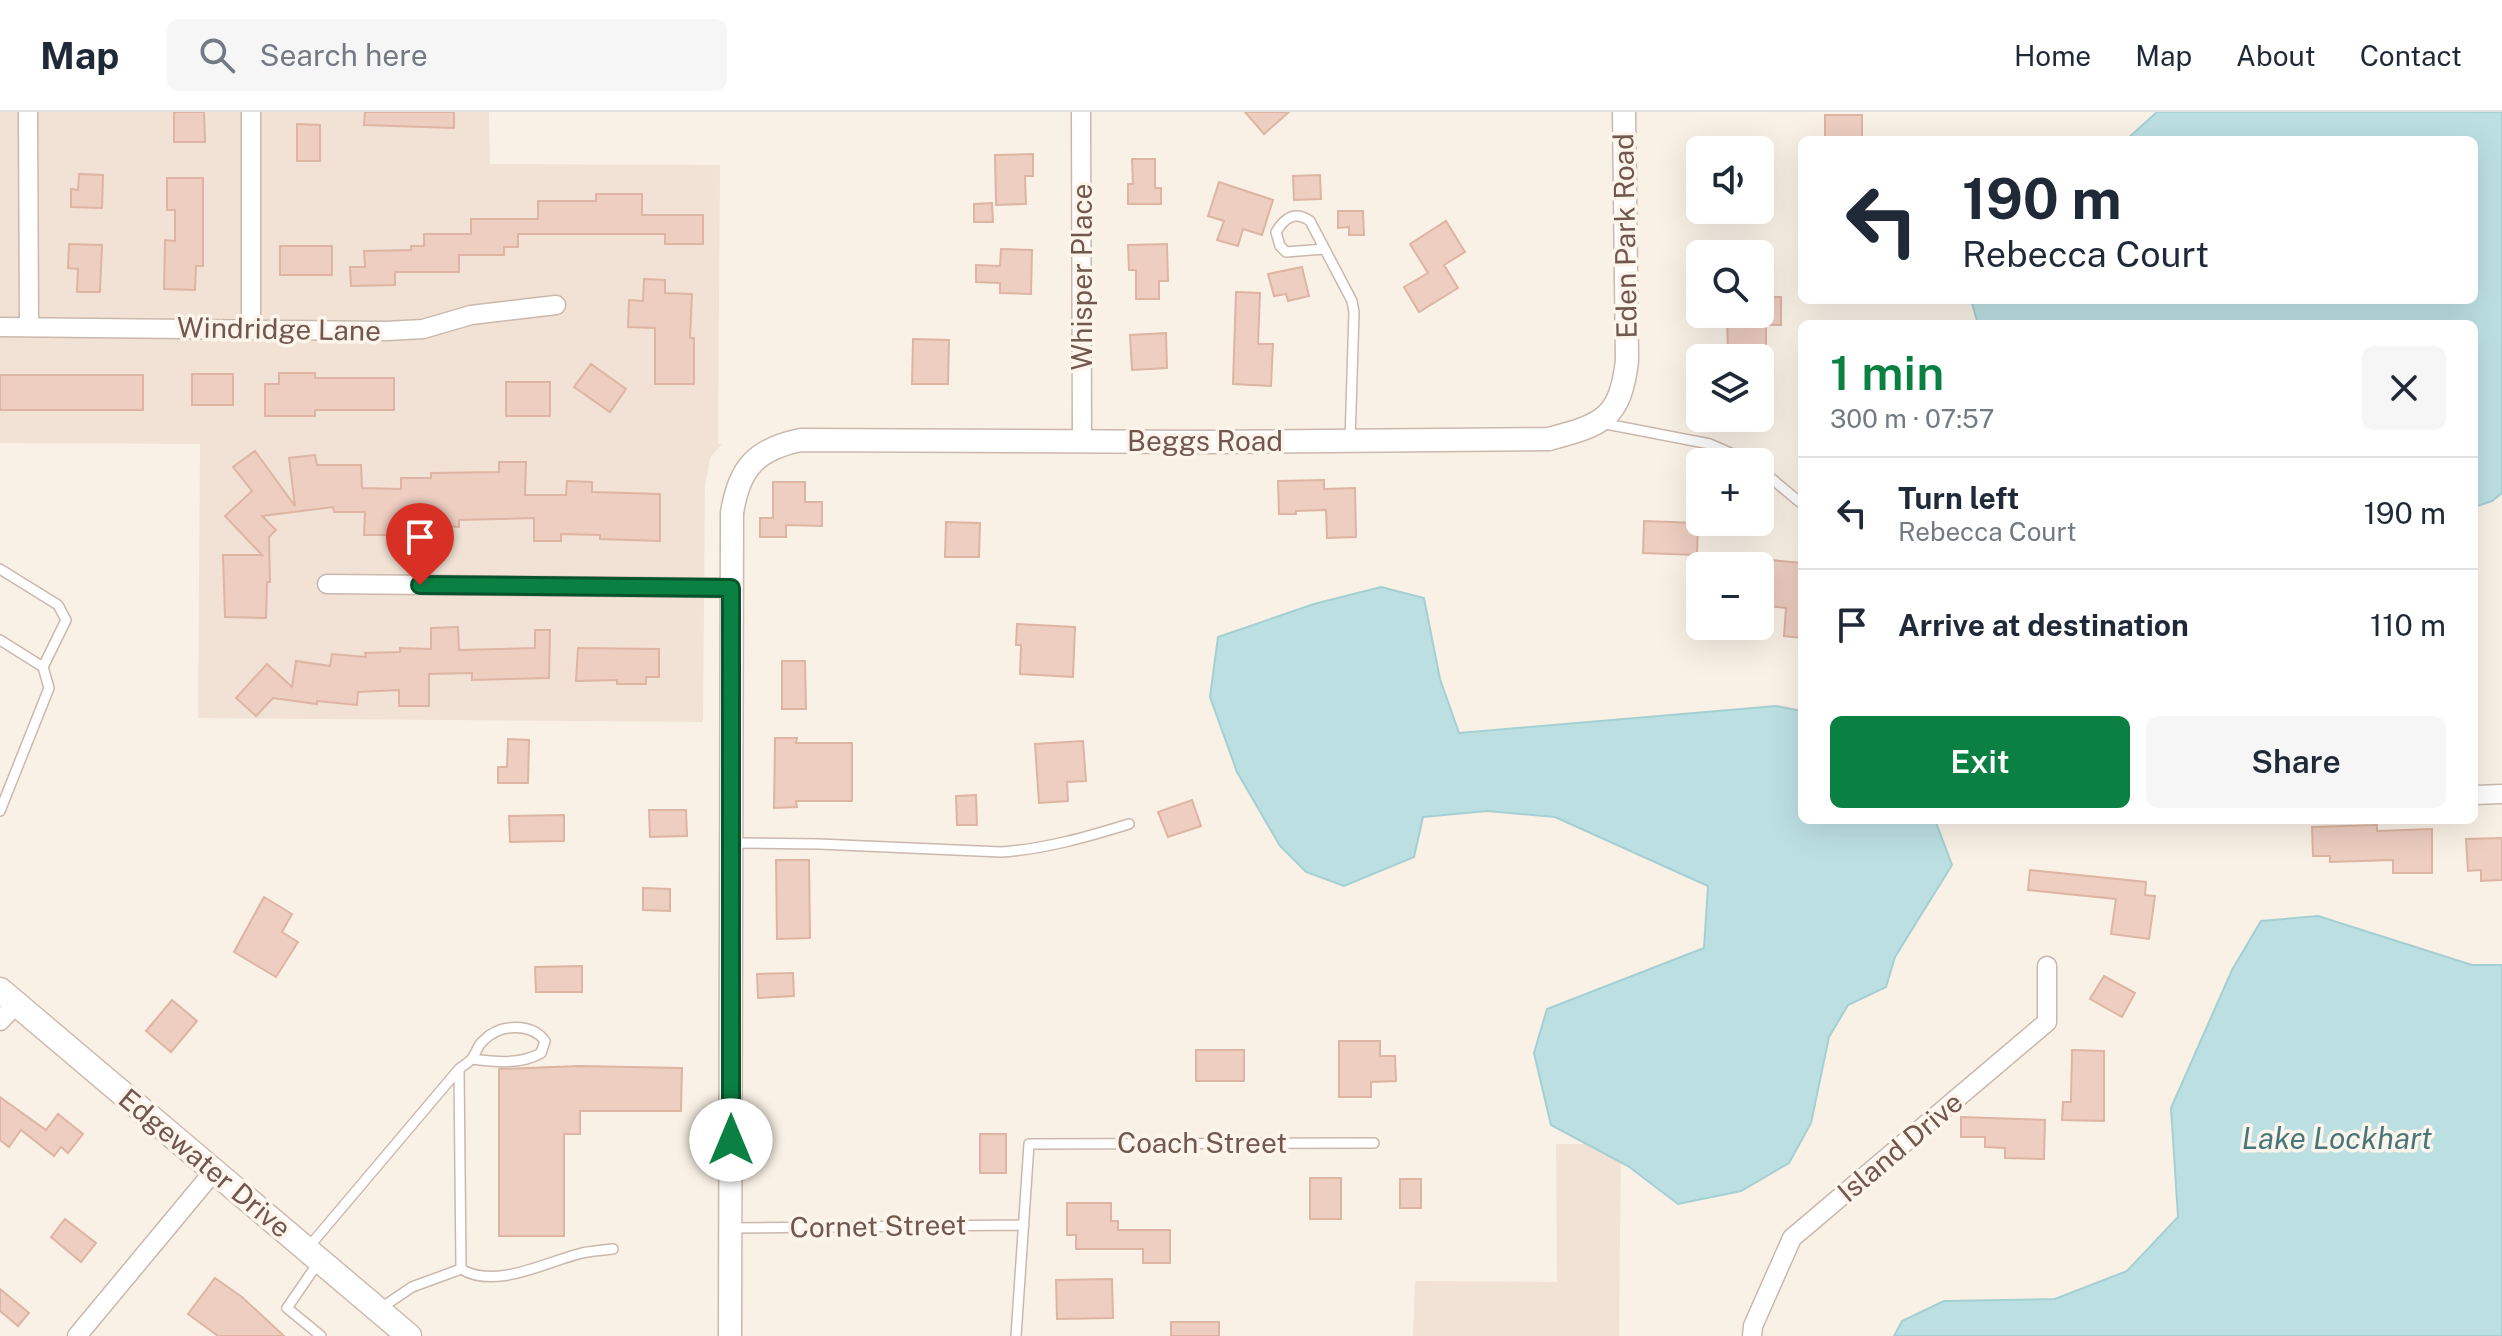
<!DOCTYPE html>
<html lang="en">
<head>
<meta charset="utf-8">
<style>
	:root { --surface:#fff; --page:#f6f6f7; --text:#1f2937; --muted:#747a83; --line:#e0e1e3; --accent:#0b8043 }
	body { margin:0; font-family:"Public Sans",sans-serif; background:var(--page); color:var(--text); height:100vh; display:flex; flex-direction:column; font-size:30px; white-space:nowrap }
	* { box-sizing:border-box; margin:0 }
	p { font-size:26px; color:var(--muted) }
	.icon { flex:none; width:44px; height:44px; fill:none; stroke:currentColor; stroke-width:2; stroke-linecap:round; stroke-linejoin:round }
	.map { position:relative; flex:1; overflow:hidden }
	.drawer { position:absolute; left:1798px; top:208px; width:680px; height:504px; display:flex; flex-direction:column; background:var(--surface); border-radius:12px; box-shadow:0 8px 32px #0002 }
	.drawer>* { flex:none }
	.top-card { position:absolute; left:1798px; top:24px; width:680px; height:168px; border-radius:12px; box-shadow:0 8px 32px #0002; background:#fff; color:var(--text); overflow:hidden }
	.controls { position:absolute; left:1686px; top:24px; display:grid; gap:16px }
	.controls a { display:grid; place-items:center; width:88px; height:88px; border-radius:12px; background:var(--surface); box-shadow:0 8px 32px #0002; font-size:40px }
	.pin { position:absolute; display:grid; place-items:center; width:68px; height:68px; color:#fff; margin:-82px -34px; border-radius:50% 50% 50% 0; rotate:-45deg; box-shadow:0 0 8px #0007 }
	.pin .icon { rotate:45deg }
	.me { position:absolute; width:88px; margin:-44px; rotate:0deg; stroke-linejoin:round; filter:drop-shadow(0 0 6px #0008) }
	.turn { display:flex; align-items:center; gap:28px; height:168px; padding:0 32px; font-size:36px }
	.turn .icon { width:104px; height:104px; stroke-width:2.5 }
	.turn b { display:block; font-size:56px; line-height:68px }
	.round { display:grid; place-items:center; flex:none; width:84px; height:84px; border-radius:12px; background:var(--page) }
	.headline { display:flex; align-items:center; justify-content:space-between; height:136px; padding:0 32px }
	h1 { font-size:48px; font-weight:600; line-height:60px; color:var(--accent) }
	.primary-button { display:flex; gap:16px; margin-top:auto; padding:16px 32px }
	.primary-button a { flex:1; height:92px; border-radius:12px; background:var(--accent); color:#fff; font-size:32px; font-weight:600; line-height:92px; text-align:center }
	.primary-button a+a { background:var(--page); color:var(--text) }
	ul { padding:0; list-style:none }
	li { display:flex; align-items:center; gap:24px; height:112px; padding:0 32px; border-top:2px solid var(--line) }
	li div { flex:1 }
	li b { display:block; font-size:30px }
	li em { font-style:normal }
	header { display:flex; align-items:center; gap:48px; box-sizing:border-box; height:112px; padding:0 40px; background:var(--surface); border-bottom:2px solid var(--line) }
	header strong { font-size:38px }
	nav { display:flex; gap:44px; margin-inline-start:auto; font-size:28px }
	.search { width:560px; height:72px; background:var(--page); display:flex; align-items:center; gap:20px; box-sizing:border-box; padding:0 28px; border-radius:12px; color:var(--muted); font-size:30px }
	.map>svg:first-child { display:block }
</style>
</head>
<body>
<header>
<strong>Map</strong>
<div class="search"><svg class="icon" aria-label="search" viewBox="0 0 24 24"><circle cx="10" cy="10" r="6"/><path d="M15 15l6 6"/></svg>Search here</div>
<nav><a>Home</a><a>Map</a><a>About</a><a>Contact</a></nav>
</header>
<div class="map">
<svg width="2502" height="1224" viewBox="0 0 2502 1224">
	<rect width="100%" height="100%" fill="#faf1e6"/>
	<!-- residential -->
	<path fill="#f1e2d5" d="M0 0H489L490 52 720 53 718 332H722L710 346 705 374 703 610 198 606 200 332 0 331Z
		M1556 1032H1621L1619 1224H1413L1415 1169 1557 1170Z"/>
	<!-- water -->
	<path fill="#bce0e2" stroke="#a4cfd3" stroke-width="2" d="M2157 0H2502V381L2492 389 2474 395V212H1978L1971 188H2474V28H2126Z
		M1381 475 1424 486 1440 567 1459 621 1776 594 1802 599V708H1935L1952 753 1895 845 1886 875 1848 893 1829 925 1811 1011 1789 1051 1741 1079 1678 1092 1628 1054 1551 1013 1534 941 1547 897 1704 836 1708 774 1555 705 1487 699 1423 705 1414 745 1344 774 1306 760 1280 734 1237 660 1210 585 1218 525 1314 492Z
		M2318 804 2472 853H2502V1224H1894L1902 1209 1944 1189 2055 1187 2127 1159 2178 1105 2171 996 2232 858 2261 809Z"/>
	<!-- building -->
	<path fill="#edcec0" stroke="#deb4a2" stroke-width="2" d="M174 0H204L205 30H174Z
		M365 0H454V16L364 13Z
		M1245 0H1289L1264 22Z
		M1825 3H1862V25H1825Z
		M297 12 320 13V49H297Z
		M1033 42V64H1025L1026 92 996 93 995 43Z
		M1132 47H1155V76H1161V92H1128V72H1133Z
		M79 62 103 63 102 96 71 95V77L78 78Z
		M1320 63 1321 87 1294 88 1293 64Z
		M167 66H203V154H196L195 178 164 177 165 128 175 129V98H167Z
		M1219 70 1273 88 1262 123 1243 117 1238 134 1217 128 1224 109 1208 104Z
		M596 82H642V103H703V132H665V122H518V135H504V143H459V160H395V173L351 174 350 155H365L364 139 411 138V134H424V122H471V107H538V89H596Z
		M992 91 993 110H974V92Z
		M1338 99H1363L1364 123H1349V115L1338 116Z
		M1446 109 1465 140 1444 153 1458 176 1419 200 1404 175 1428 161 1410 132Z
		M69 132 102 133 100 180H77L78 157 68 156Z
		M1167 132 1168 169H1159V187H1136V158H1129L1128 133Z
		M280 134H332V163H280Z
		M1001 137 1032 138 1031 182 1000 181V171L976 170V153L1000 154Z
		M1302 155 1309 184 1288 189 1286 182 1274 184 1268 162Z
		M644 167 665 168V181L692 182 690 226H694V272H655V216L628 215 629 188 643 189Z
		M1236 180 1260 181 1258 232H1273L1271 274 1233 272Z
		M1760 185H1781V213H1766V241H1728L1727 202H1760Z
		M1166 221 1167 256 1132 258 1130 223Z
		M913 227 949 228 948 272H912Z
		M591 252 626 277 610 300 574 275Z
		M279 261H315V266H394V298H315V304H265V272H279Z
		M192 262H233V293H192Z
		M0 263H143V298H0Z
		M506 270H550V304H506Z
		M255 339 295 394 289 346 315 343 317 353H361L362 376 401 377V366H431V361L499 360V350H526L525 383H566L567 369 592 370V380L660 382V429L600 427V423L561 422V429H534V406L459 408V415L392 412V423H364L365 400H334L333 395 262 404 276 418 269 425 270 470H267L266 506 225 505 223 443H262L225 404 252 379 233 355Z
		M1324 368V377L1355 376 1356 425 1327 426 1326 398 1296 399V402H1279L1278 369Z
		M773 370H805V390H822V414L786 413V425H760V406H773Z
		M1644 409 1698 411 1697 443 1643 441Z
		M946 410 980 411 979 445H945Z
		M1771 448 1802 451V526L1784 524 1786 496 1767 494Z
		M1017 512 1075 515 1073 565 1020 562 1021 533H1016Z
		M458 515 459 538 535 536V518H550L549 566 472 568V561L429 562V594H399V578L358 580 357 593 317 589V592L273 586 256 604 236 586 267 552 292 575 296 549 330 554 332 542 366 545 365 541 400 540V536L431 537V516Z
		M578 536 659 537V565H646V572H617V568L576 569Z
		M782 549H805L806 597H782Z
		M775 626H797L796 631H852V689H796L797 695 774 696Z
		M508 627 529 628 528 671H498V655H507Z
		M1083 629 1086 669 1067 670 1068 689 1039 691 1035 632Z
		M976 683 977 713H957L956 684Z
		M1192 688 1201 714 1168 725 1158 700Z
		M649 698H686L687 724 650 725Z
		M564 703V729L510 730 509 704Z
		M2377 713V719L2432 717V761H2393V748L2330 750V744H2313L2312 715Z
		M2502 726V768L2481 769V758L2468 759 2466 727Z
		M776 748H809L810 826 777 827Z
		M2030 758 2146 770 2145 783 2155 784 2149 827 2111 822 2116 787 2028 778Z
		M643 776 670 777V799L643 798Z
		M264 785 292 802 282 820 298 830 276 865 234 840Z
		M582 854V880H536L535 855Z
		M793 861 794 884 758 886 757 862Z
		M2104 864 2135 881 2122 905 2090 887Z
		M172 888 197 909 171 940 146 919Z
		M1339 929H1380V944H1395L1396 969 1371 970V985H1339Z
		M1196 938H1244V969H1196Z
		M2072 938 2104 939V1009L2062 1008 2063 990H2071Z
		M579 954 682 956 681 999H580V1022H564V1124H499V957Z
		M0 985 46 1018 58 1002 83 1022 68 1041 61 1035 54 1044 21 1018 9 1035 0 1028Z
		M1961 1005 2045 1008 2044 1047 2005 1046V1036L1985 1035V1025H1961Z
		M980 1022H1006V1061H980Z
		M1310 1066H1341V1107H1310Z
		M1400 1067H1421V1096H1400Z
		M1067 1091H1111V1109H1118V1118H1170V1151H1143V1137H1076V1123H1067Z
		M65 1107 96 1131 81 1150 51 1125Z
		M215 1166 242 1185 284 1224H218L188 1202Z
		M1112 1167 1113 1206 1057 1207 1056 1168Z
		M0 1177 29 1201 18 1214 0 1199Z
		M1171 1210H1219V1224H1171Z"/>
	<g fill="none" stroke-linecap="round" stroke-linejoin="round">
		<!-- service casing -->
		<g stroke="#cbb8ad" stroke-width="12">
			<path id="service" d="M1324 137 1286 140 1280 134 1276 120C1285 105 1295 99 1310 109L1352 189 1354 200 1350 329
				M1601 311 1710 332 1751 350
				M1760 357 1802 392
				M0 457 58 493 66 508 43 555
				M0 528 43 555 49 576 0 699
				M734 731 819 732 1001 740C1045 737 1087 725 1129 712
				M459 957C464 953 470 950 473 945 477 939 478 933 483 929 499 912 531 910 545 929L541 941C520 953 496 950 472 947
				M732 1116 1024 1113
				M307 1137 459 957 461 1157 412 1175 381 1196
				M318 1151 287 1196 321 1224
				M461 1157C496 1178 545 1150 582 1141 592 1139 603 1138 613 1137
				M1016 1224 1029 1032 1374 1031"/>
		</g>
		<!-- minor casing -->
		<g stroke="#cbb8ad" stroke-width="21">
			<path id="minor" d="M28 0 29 215
				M251 0V216
				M1081 0 1082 329
				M0 215 386 219 423 217 471 203 556 193
				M327 472 731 476
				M2474 683 2502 682
				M0 909 16 892
				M77 1224 214 1059
				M1752 1224 1753 1214 1792 1126 2047 910V854"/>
		</g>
		<!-- tertiary casing -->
		<g stroke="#cbb8ad" stroke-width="25">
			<path id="tertiary" d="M730 1224 732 401C739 356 756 337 801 328L1200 330 1549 327C1602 313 1620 307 1627 249L1624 0"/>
		</g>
		<!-- secondary casing -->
		<g stroke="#cfbaae" stroke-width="27">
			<path id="secondary" d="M0 878 409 1224"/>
		</g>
		<!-- service -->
		<use href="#service" stroke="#fff" stroke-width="9"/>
		<!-- minor -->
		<use href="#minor" stroke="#fff" stroke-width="18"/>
		<!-- tertiary -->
		<use href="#tertiary" stroke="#fff" stroke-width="22"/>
		<!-- secondary -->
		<use href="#secondary" stroke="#fff" stroke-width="24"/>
	</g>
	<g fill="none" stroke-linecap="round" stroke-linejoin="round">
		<!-- route casing -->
		<g stroke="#07532c" stroke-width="20">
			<path id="route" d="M420 473 731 476V1028"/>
		</g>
		<!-- route -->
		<use href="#route" stroke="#0b8043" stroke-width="14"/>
	</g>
	<g text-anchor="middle" stroke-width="7" stroke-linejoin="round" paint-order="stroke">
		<!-- street labels -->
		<g font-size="28" fill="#71574d" stroke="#fdf5ec">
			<text transform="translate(1625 124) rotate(-91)" y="10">Eden Park Road</text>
			<text transform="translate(1082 165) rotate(-90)" y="10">Whisper Place</text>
			<text transform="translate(279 217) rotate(1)" y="10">Windridge Lane</text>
			<text x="1205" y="339">Beggs Road</text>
			<text x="1202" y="1041">Coach Street</text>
			<text transform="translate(1900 1035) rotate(-40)" y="10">Island Drive</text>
			<text transform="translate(205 1051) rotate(40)" y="10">Edgewater Drive</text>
			<text transform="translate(878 1114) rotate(-1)" y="10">Cornet Street</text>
		</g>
		<!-- water labels -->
		<g font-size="30" font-style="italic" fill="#46777b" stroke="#fdf5ec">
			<text x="2337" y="1037">Lake Lockhart</text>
		</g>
	</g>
</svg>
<div class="controls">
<a><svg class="icon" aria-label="sound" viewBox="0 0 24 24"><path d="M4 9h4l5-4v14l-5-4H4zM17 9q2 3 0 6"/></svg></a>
<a><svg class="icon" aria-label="search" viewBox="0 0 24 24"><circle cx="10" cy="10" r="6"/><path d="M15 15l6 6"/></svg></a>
<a><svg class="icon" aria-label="layers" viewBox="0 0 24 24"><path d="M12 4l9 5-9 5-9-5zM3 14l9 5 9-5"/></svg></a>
<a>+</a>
<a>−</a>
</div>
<div class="pin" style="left:420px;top:473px;background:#d93025"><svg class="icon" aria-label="arrive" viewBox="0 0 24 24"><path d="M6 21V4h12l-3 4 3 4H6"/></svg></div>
<svg class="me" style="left:731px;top:1028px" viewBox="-20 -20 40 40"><circle r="19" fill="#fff"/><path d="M0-13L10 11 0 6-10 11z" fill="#0b8043"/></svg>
<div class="top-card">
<div class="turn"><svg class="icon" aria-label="left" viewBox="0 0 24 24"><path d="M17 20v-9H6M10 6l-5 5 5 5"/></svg><div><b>190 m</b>Rebecca Court</div></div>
</div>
<section class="drawer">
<div class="headline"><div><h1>1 min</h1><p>300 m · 07:57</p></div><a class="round"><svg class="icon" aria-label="close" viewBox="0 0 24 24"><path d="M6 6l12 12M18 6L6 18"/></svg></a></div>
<ul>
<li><svg class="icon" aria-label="left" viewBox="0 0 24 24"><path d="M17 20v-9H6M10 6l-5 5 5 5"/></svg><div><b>Turn left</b><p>Rebecca Court</p></div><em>190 m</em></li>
<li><svg class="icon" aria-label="arrive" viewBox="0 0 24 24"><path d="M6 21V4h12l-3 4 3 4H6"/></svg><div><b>Arrive at destination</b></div><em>110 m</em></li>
</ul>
<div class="primary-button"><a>Exit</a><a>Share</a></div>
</section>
</div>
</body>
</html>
